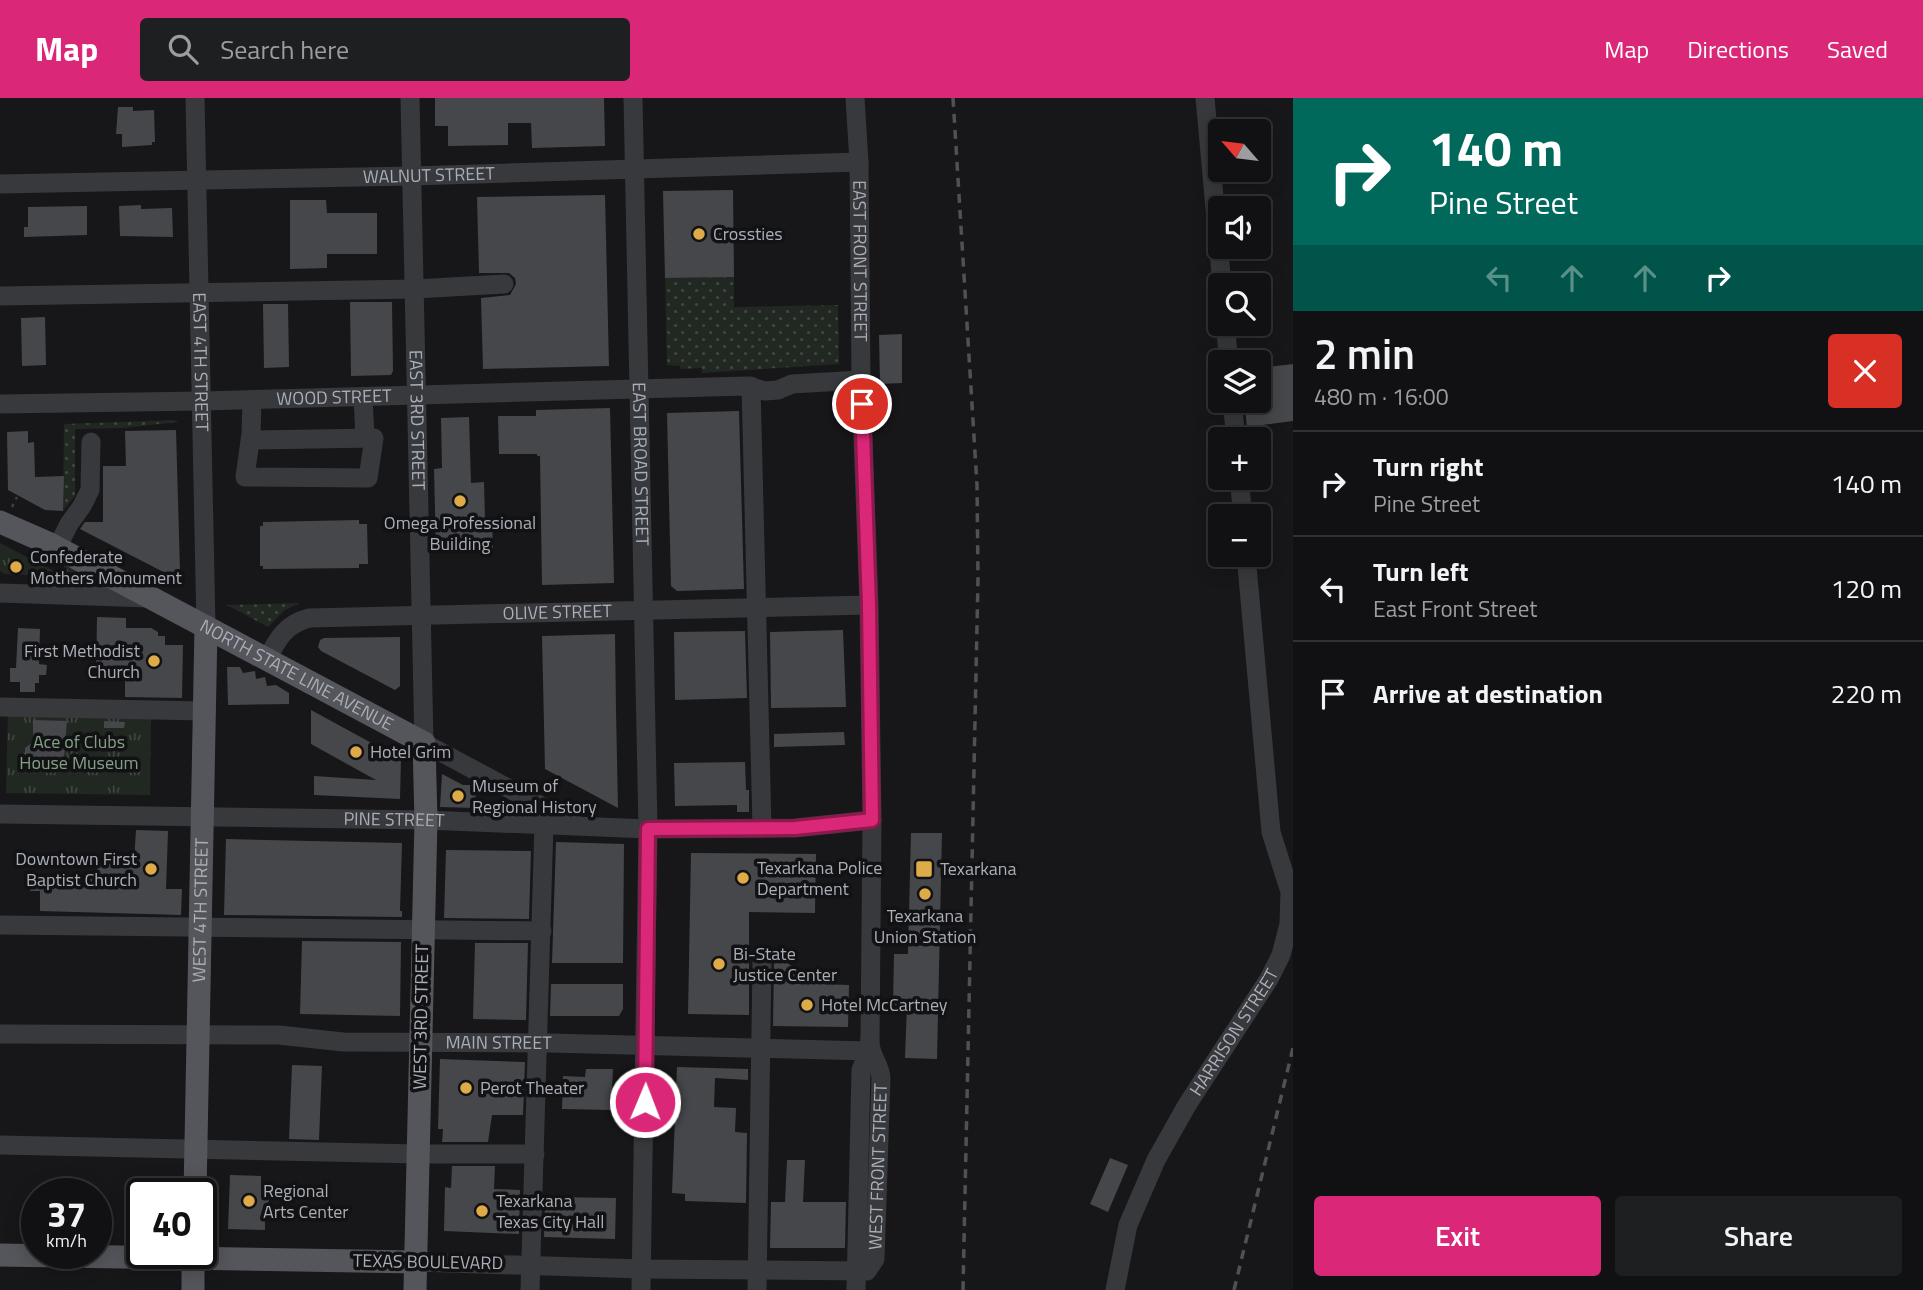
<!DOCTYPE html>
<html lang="en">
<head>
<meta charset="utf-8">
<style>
	:root { --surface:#111113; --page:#1e1f21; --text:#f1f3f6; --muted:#9c9da0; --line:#303133; --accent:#db2777 }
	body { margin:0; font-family:"Titillium Web",sans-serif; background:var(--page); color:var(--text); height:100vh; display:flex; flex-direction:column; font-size:26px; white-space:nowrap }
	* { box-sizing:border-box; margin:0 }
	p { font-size:23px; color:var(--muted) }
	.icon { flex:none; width:38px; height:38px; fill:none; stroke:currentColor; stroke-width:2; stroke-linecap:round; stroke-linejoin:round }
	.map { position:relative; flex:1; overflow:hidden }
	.side { display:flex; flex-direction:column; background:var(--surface); width:630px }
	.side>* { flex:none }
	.banner { background:#00695c; color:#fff; overflow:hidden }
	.needle { width:46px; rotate:298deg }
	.tools { position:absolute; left:1208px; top:21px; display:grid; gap:14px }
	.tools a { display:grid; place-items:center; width:63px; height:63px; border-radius:7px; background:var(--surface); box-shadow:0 4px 18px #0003,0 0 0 2px var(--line); font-size:35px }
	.speed { position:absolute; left:21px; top:1080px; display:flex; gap:14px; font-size:35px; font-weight:700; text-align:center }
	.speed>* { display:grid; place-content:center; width:91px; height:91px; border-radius:50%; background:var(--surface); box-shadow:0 4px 18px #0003,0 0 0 2px var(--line); line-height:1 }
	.speed small { font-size:18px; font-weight:400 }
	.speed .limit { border:4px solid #111; border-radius:10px; background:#fff; color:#111 }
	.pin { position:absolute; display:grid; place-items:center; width:60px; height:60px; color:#fff; margin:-30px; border:4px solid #fff; border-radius:50%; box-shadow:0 2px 7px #0007 }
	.me { position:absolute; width:77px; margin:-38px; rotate:1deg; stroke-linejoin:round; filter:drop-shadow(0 0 5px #0008) }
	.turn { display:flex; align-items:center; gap:24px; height:147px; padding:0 21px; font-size:32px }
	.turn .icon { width:91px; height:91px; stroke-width:2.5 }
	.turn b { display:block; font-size:49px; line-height:60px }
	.lanes { display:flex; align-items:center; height:66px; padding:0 21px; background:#0003; justify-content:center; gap:35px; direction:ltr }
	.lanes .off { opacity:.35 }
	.round { display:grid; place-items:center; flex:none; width:74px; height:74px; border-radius:7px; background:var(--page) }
	.overview { display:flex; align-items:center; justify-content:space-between; height:119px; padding:0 21px }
	h1 { font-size:42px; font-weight:600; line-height:52px }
	.primary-button { display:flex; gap:14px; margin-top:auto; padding:14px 21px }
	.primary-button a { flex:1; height:80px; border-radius:7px; background:var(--accent); color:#fff; font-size:28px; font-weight:600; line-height:80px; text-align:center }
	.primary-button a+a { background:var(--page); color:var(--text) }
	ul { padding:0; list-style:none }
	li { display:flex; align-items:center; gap:21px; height:105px; padding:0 21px; border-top:2px solid var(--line) }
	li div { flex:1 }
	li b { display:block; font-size:26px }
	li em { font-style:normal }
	header { display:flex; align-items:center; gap:42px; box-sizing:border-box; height:98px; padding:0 35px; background:var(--accent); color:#fff }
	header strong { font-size:33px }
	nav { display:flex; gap:38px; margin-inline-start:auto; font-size:24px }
	.search { width:490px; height:63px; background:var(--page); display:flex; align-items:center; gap:18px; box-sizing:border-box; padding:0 24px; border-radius:7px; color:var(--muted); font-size:26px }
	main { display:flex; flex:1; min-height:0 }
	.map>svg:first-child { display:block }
</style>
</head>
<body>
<header>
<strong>Map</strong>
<div class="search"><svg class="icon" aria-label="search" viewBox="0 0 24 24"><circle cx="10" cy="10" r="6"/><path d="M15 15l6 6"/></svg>Search here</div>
<nav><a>Map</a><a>Directions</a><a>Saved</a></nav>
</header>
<main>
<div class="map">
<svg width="1293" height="1192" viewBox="0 0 1293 1192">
	<defs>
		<pattern id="grass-dots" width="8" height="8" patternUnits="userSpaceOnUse" patternTransform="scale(1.75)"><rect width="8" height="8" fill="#212822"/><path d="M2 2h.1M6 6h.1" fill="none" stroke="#3f4540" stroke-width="1.8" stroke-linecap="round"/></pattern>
		<pattern id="park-tufts" width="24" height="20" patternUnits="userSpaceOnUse" patternTransform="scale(1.75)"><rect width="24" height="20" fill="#212822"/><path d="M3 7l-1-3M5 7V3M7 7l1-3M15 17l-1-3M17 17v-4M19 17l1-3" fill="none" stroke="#3f4540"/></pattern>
	</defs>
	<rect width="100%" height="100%" fill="#171719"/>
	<!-- grass -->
	<path fill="url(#grass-dots)" d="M734 179V209L838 207 839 266 702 275V270L680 271V268L667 267 665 180Z
		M175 322 178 324 122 330 75 331V398L63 413 64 326Z
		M64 463 96 482 95 487H66L65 484 70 478 64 471Z
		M300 505 285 512 268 529 227 507Z"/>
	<!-- park -->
	<path fill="url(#park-tufts)" d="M0 445 60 476 62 478 5 476 0 473Z
		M8 611 151 614 150 697 6 695Z"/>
	<!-- building -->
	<path fill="#46474b" d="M435 0H604L605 48 532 50 531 25H508V47L448 48V28H435Z
		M118 9H133V13L154 12 155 44H152V47L122 49V36H116Z
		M733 92 734 179 665 180 663 93Z
		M605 97 609 268 483 271 481 200 510 197 516 186 515 180 509 175H479L477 99Z
		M290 102H326L327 115H377V156H327V170L290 171Z
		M141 107V111L172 110 173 139 120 138 119 108Z
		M87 108V137L24 139V129H28V109Z
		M350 204H392L393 273 391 277 351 278Z
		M263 206H288L289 269 264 270Z
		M45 219 46 267 22 268 21 220Z
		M902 236V285L880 286 879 237Z
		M1293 266V323L1247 329 1244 303H1258V270Z
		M610 310 614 485 542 487 540 358H537V356H499L498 318H536V312Z
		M739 313 744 491 677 493 671 488 667 315Z
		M469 319 471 385 484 384 485 421H492L493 452 436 453 434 371 442 370 441 320Z
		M176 332 180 473 175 480 80 431 85 424H103V368H126L125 333Z
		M28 333V345L34 344 35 379 64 378 63 413 45 412 8 392 7 334Z
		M359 422V426H367L368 466H359V470L263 471V468H260V428H263V424Z
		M97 519 126 520V530H151L158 534V538H165V547H183L182 600 125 599V580L96 579Z
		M18 530 40 531 39 566 47 567 46 577H39V585H35V594H20V584H10V570H16Z
		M843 532 846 609 771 610 770 534Z
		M745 533 747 600 675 602 674 534Z
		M615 536 616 612 618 710 545 671 542 538Z
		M400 539V588L395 592 321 553 318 549 320 542 324 540Z
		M227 569H240L243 575 255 573 256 581 265 579 267 588 276 587 289 595V606L228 607Z
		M311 612 401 661 400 701 314 697V678L376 682 311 646Z
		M33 622 67 623 64 660H50V667L46 670 41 671 36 668 37 660H29L25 656V650L33 644Z
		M104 623 125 624 124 630H104Z
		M844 634 845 647 774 649V636Z
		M745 664 746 692H749V714H737V707L675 708 674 665Z
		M442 676 463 687H476L475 710 440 709Z
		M136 732 168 733 166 791H182L181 817 40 813V793H30L31 779 94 781 100 762 134 763Z
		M911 735H942L937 961 905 960 907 907H893L894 856H908Z
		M226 741 402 745 400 813H402V819L224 817Z
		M556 744 624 746 623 865H552Z
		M446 752 531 753 529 821 444 820Z
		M691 755 816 756 815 815 749 814V917L688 916Z
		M302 843 401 844 400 918 300 916Z
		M475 845H528L526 922 473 921Z
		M774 865H787L820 886 849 887 848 929 773 928Z
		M551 886H623V911L619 918H550Z
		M440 961 525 964 523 1017H492L488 1044H442L443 1031H438Z
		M292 967 322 968 319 1042 289 1041Z
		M677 969 748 971V982L715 980 714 1009 736 1010 735 1034 747 1035 746 1105 685 1103V1096L672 1095Z
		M586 971H613L611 1012 562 1011 563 978 585 979Z
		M1110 1060 1128 1067 1108 1114 1090 1106Z
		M787 1062H805L803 1104H846L845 1150H770L771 1104H785Z
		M452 1068H495L494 1091 520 1092 519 1136 444 1133 445 1089 451 1090Z
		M230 1077 261 1078V1086H269L268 1121H265V1132L228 1131Z
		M555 1099 616 1100 615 1141 544 1139 545 1110H554Z"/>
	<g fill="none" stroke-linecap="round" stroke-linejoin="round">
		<!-- path -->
		<path stroke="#3e4044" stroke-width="2.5" stroke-dasharray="3.5 5" stroke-linecap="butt" d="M12 409 17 399"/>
		<!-- minor -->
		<g stroke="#38393d" stroke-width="19">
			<path id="s1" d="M195 0 206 529"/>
			<path id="s2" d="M410 0 424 645 573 725"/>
			<path id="s3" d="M633 0 648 731 641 1192"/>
			<path id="s4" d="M855 0 859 64 861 284 869 507 872 722 870 942 869 953 861 972 856 1192"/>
			<path d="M1205 0 1222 187"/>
			<path id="s5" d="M0 86 412 78 859 64"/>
			<path d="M0 198 415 191 504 186"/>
			<path d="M1225 226 1229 264"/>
			<path d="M751 288 762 730"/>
			<path d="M363 299 365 340"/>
			<path d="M1232 303 1236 341"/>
			<path id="s6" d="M0 306 203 303 747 288 765 293 778 292 792 286 861 282"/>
			<path d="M250 342 374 340 368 380 245 379 251 336 252 302"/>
			<path d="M1239 380 1243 418"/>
			<path d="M57 450 69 426 82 408 90 392 91 344"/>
			<path d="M0 495 150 500"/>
			<path id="s7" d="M267 562C277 541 286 526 309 520L869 507"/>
			<path d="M0 609 206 613"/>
			<path id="s8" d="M0 716 426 722 648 731 795 730 872 722"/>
			<path d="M0 827 542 833"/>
			<path id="s9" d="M0 936 279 937 343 944 549 945 869 953"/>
			<path d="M0 1047 418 1056H535"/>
			<path id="s10" d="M416 1164 641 1171 867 1173 875 1161 881 980C880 965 869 957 870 942"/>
			<path d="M530 1192 544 726"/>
			<path d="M757 1192 762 865"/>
			<path id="s11" d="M1115 1192 1128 1127 1156 1062 1187 1007 1269 881 1281 857 1289 826 1290 794 1271 734 1246 457"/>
		</g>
		<!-- major -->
		<g stroke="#55565c" stroke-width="23">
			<path id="s12" d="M0 424 48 445 424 645 426 722 415 1192"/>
			<path id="s13" d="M195 1096 206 529"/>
			<path d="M0 1157 416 1164"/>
			<path d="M193 1192V1155"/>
		</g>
		<!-- rail -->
		<path stroke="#4f5156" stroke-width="3.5" stroke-dasharray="9 7" stroke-linecap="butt" d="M953 0 977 387 978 481 963 1192
			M1234 1192 1293 950"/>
	</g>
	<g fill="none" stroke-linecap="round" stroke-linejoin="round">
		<!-- route casing -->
		<g stroke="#8e194d" stroke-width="18">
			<path id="route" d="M645 1004 648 731 795 730 872 722 869 507 862 306"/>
		</g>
		<!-- route -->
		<use href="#route" stroke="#db2777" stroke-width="12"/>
	</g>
	<!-- markers -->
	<g fill="#dfaa48" stroke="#121214" stroke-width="2.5">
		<circle cx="699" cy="136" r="7"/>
		<circle cx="460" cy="403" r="7"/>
		<circle cx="16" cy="469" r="7"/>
		<circle cx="154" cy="563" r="7"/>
		<circle cx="356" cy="654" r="7"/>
		<circle cx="458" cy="698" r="7"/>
		<circle cx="151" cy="771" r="7"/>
		<rect x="915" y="762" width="18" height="18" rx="3.5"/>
		<circle cx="743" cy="780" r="7"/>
		<circle cx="925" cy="796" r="7"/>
		<circle cx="719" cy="866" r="7"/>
		<circle cx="807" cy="907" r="7"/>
		<circle cx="466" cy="990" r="7"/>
		<circle cx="249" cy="1103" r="7"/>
		<circle cx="482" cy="1113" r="7"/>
	</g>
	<g text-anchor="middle" stroke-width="7" stroke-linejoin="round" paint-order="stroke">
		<!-- street labels -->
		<g font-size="18" fill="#aaaeb7" stroke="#121214">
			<text dy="6" stroke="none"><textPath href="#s5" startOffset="429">WALNUT STREET</textPath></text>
			<text dy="6" stroke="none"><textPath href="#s4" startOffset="163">EAST FRONT STREET</textPath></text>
			<text dy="6" stroke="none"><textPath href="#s1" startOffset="264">EAST 4TH STREET</textPath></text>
			<text dy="6" stroke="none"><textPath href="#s6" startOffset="334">WOOD STREET</textPath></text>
			<text dy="6" stroke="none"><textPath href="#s2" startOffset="322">EAST 3RD STREET</textPath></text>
			<text dy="6" stroke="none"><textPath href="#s3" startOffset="366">EAST BROAD STREET</textPath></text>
			<text dy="6" stroke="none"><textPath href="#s7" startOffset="310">OLIVE STREET</textPath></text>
			<text dy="6" stroke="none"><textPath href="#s12" startOffset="334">NORTH STATE LINE AVENUE</textPath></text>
			<text dy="6" stroke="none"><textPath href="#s8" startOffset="394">PINE STREET</textPath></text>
			<text dy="6" stroke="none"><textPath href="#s13" startOffset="284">WEST 4TH STREET</textPath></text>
			<text transform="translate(421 919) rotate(-89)" y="6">WEST 3RD STREET</text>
			<text dy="6" stroke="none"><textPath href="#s11" startOffset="287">HARRISON STREET</textPath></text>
			<text dy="6" stroke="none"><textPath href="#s9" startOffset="499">MAIN STREET</textPath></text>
			<text dy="6" stroke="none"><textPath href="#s10" startOffset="558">WEST FRONT STREET</textPath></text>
			<text transform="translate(428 1164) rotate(1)" y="6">TEXAS BOULEVARD</text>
		</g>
		<!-- poi labels -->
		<g font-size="18" fill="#aaaeb7" stroke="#121214" text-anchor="start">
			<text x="713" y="142">Crossties</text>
			<text x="460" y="431" text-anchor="middle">Omega Professional<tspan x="460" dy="21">Building</tspan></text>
			<text x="30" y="465">Confederate<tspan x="30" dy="21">Mothers Monument</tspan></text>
			<text x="140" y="559" text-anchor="end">First Methodist<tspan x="140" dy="21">Church</tspan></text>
			<text x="370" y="660">Hotel Grim</text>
			<text x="472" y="694">Museum of<tspan x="472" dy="21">Regional History</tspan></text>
			<text x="137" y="767" text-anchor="end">Downtown First<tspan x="137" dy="21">Baptist Church</tspan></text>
			<text x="757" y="776">Texarkana Police<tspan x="757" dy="21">Department</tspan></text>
			<text x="940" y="777">Texarkana</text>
			<text x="925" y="824" text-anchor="middle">Texarkana<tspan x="925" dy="21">Union Station</tspan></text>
			<text x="733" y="862">Bi-State<tspan x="733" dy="21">Justice Center</tspan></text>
			<text x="821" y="913">Hotel McCartney</text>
			<text x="480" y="996">Perot Theater</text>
			<text x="263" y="1099">Regional<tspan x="263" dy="21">Arts Center</tspan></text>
			<text x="496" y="1109">Texarkana<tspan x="496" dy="21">Texas City Hall</tspan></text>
		</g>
		<!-- park labels -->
		<g font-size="18" fill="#83a085" stroke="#121214">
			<text x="79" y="650">Ace of Clubs<tspan x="79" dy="21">House Museum</tspan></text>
		</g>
	</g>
</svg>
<div class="tools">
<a><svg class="needle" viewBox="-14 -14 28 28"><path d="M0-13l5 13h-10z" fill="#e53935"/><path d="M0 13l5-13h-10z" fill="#9c9da0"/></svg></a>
<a><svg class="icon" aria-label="sound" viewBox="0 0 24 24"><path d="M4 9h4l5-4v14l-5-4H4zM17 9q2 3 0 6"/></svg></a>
<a><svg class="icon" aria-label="search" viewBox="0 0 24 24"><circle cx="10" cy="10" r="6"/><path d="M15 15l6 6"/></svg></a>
<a><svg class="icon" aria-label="layers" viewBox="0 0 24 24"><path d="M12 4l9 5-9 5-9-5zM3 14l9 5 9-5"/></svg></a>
<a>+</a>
<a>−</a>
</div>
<div class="speed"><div>37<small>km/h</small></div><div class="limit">40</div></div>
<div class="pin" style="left:862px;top:306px;background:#d93025"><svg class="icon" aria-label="arrive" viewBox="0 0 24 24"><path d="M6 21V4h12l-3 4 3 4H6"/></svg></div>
<svg class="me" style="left:645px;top:1004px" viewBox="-20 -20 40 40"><circle r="17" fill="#db2777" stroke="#fff" stroke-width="3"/><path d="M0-11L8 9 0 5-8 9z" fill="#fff"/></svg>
</div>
<section class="side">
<div class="banner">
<div class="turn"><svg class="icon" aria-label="right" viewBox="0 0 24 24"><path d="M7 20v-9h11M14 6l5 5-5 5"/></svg><div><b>140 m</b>Pine Street</div></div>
<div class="lanes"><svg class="icon off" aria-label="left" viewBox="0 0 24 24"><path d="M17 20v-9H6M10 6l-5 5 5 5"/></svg><svg class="icon off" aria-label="ahead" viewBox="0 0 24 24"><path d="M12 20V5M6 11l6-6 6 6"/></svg><svg class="icon off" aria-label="ahead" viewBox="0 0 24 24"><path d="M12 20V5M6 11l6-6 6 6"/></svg><svg class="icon" aria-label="right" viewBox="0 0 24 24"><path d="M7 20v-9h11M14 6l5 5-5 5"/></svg></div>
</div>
<div class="overview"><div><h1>2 min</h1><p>480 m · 16:00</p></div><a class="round" style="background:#d93025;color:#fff"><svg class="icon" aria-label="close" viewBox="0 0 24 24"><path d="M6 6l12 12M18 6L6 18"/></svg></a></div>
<ul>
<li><svg class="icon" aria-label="right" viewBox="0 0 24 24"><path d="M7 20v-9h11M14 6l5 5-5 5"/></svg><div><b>Turn right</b><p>Pine Street</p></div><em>140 m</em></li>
<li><svg class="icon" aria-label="left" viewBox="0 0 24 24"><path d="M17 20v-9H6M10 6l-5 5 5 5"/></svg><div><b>Turn left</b><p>East Front Street</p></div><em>120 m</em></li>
<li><svg class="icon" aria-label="arrive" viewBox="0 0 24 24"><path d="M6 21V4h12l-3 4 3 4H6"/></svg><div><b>Arrive at destination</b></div><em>220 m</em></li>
</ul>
<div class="primary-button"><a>Exit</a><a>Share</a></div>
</section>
</main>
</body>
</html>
